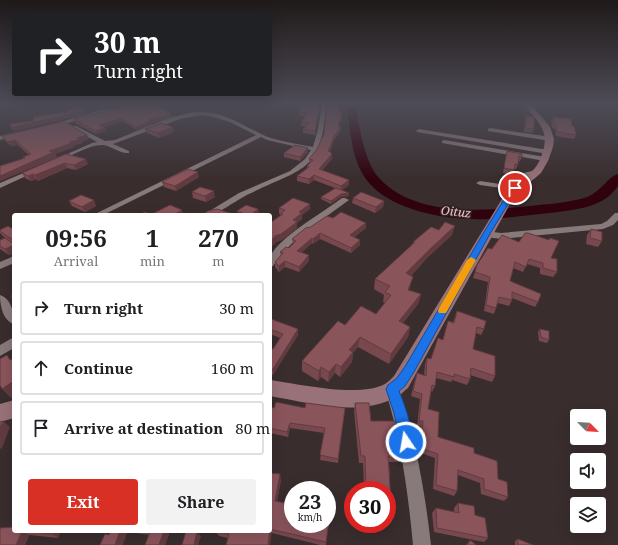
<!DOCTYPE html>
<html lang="en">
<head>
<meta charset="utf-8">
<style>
	:root { --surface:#fff; --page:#f2f2f2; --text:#202124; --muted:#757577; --line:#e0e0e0; --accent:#d93025 }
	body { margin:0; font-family:"Noto Serif",serif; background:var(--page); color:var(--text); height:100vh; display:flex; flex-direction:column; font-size:15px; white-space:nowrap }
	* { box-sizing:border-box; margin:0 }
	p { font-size:13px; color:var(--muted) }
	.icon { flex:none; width:22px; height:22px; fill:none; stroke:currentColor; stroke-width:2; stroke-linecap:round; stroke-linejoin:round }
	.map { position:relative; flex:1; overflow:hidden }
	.drawer { position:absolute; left:12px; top:213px; width:260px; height:320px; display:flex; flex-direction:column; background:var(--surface); border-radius:4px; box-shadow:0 4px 16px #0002 }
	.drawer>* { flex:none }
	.banner { position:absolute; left:12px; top:12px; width:260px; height:84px; border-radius:4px; box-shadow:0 4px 16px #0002; background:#202124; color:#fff; overflow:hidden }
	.needle { width:26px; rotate:114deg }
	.buttons { position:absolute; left:570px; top:409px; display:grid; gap:8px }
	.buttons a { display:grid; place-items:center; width:36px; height:36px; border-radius:4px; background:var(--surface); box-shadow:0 4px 16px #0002; font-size:20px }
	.speed { position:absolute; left:284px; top:481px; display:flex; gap:8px; font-size:20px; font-weight:700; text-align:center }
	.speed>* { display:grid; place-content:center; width:52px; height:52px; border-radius:50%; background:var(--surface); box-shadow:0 4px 16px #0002; line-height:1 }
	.speed small { font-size:10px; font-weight:400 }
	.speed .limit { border:6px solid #d22; background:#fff; color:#111 }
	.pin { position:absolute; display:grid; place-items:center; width:34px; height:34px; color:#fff; margin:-17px; border:2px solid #fff; border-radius:50%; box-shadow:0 1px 4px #0007 }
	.me { position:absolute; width:44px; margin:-22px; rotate:348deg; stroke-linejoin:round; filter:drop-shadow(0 0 3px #0008) }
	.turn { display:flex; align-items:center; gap:14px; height:84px; padding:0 16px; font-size:18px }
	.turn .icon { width:52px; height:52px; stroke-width:2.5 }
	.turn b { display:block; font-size:28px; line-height:34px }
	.eta { display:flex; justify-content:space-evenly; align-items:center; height:68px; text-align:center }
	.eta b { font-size:24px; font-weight:700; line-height:28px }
	.button { display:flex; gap:8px; margin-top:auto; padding:8px 16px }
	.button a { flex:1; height:46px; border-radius:4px; background:var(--accent); color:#fff; font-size:16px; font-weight:700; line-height:46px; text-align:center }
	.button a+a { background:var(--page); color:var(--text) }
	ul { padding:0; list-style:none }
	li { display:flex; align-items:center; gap:12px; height:54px; margin:0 8px 6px; padding:0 8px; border:2px solid var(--line); border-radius:4px }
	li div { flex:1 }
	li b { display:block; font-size:15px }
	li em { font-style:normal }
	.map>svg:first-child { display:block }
</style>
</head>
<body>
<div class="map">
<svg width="618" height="545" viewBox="0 0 618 545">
	<rect width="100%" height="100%" fill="#392d2e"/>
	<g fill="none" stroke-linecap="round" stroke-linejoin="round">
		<!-- river -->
		<path fill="#2f020d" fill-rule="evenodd" d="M347 103H355C359 124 364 162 379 178 414 217 483 211 530 206 548 204 566 203 584 198 601 193 607 177 618 174V186C614 191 610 196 605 199 587 211 553 212 531 215 512 217 493 220 474 219 441 219 392 209 370 184 351 163 350 129 347 103Z"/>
		<!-- street -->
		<path fill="#88797b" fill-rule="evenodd" d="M322 103H326C322 173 304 167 249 194 240 198 219 213 212 215 209 216 206 215 203 215L239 193 290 171 305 159 311 150 267 140 261 137 103 215H93L256 135 230 122 210 116 201 115 180 119 113 144 129 151V153C120 154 112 146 103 145 91 144 71 156 59 161L54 160 92 143 97 142 72 128V126H76L105 141 115 140C138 131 178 111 202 112 228 112 248 130 271 138 284 142 299 144 313 147L318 129Z
			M609 103H618V105L609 104Z
			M105 109 107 110V112L53 127 50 125Z
			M490 128 551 137 554 139 551 141 488 131V129Z
			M419 129 548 150 551 152 548 154 417 132 416 131Z
			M16 132 18 133V135L0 140V136Z
			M444 140 545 157 548 159 545 161 442 143V141Z
			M35 168 37 169V171L0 188V183Z
			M537 170 539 171V173L520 179 501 188 480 185 476 183 480 181 500 184 514 175Z
			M342 198H345L349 200 298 237 281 255 273 266 270 267C270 264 269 260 270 258 274 240 327 210 342 198Z
			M615 213H618V220L613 225 603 229 501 239 486 237 482 234 486 231 501 233 601 224 607 221Z
			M14 256V263L0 269V262Z
			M0 295C12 299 14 314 14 324 3 321 0 305 0 295Z
			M14 337V348L0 356V345Z
			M392 383 397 385 399 389C416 440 425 492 431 545H413C408 492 401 440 385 389L387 385Z"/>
		<!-- secondary -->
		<path fill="#987278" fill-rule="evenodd" d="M523 103H530L550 127 554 139 553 147 548 161 541 173 515 195 408 388C405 390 402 394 398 396 360 418 310 403 270 396V380C299 384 359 398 385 384 388 382 391 379 394 376L505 194C512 184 522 180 531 172 536 168 540 161 542 154 551 129 536 121 523 103Z
			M14 400V418L0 422V404Z"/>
	</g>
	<!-- wall -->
	<path fill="#77484e" d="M303 103H316V104H320V108L315 135 303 133V129L306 126H301V122L305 116H299V112Z
		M339 112 342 116 339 127H341L340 132 334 140 330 152 332 159 322 170 349 180V185L342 190 349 193V196L341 197 331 204 321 199V197L335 188 314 180 309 184 297 181V176L307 169V166L309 164V159L317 149Z
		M85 114 15 131 11 128 10 124Z
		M526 116 534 129 532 133 524 132 525 120Z
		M172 117 152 123V124L137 130 123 121 104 127 105 128 106 131 96 134 75 123 74 119Z
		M553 117 572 126 576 135 574 139 556 136 555 129 552 128 551 120Z
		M173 127 174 132 159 138 147 133 145 129Z
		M2 136 89 139 81 142 82 143 73 146 74 147 55 154 57 157 0 181V166L24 159 23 157 29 155 18 145 11 146 4 140Z
		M308 148V152L300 161 284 157V153Z
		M507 151 522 157 520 161H518V164L516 169H514L512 175 503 173 506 156Z
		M66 154 88 164 76 170 67 168 38 181 36 179 31 181 25 178 22 173Z
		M199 177 176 191 164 187 162 182Z
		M192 192 215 197 206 202 193 198Z
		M353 198 384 201 383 207 375 213 352 203Z
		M69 201 96 206 85 212 72 206Z
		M310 204V209L302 215V219L297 223V228L282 240 276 242 270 248V223L281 215 279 214V208Z
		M258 209 259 215H238L237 211Z
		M309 228H366L354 237 360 245 351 253 320 239 313 244 312 243 302 252 309 261 299 272 285 267 279 272 275 267V262L281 256 280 252 289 248 293 244 292 239Z
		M591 229 602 241 598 247 586 244 587 235Z
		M0 230H14V253L9 255 0 249V240L5 238 0 233Z
		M452 235 427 258 411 276 413 277 409 290 421 294 418 304 403 323 410 327 408 337 389 364 358 347 353 353 352 362 340 377 335 373 328 382 321 377 318 381 302 371V361L345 325 376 314 385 303 383 302 384 295 374 289 375 279 412 245 413 242Z
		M492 249 551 258 557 272 553 277 540 274V268L527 264 523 272 513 268 510 281 538 302 535 307 512 298V300L509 306 498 303 496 308 494 314 484 311 488 282 473 278 477 265Z
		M457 311 484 329 481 335 476 333 473 349 495 376 492 382 470 375V379L467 385 452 380 451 382 436 378 435 386 432 392 431 391 428 409 438 437 474 453 498 479 508 497 504 501 481 494 480 483 458 475 457 491 454 496 433 489 435 458 418 452 421 426H417L420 399 411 396 415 379 417 373 424 375 425 364 427 358 431 359 438 338 443 340 448 321 453 322Z
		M270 321 298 335 273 375 270 374V348L273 349 280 338 270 334Z
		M540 329 549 340 547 343 539 341 538 332Z
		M355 403 403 455 400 462H389L391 502 388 508H387V490H364L363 463H359L354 411Z
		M270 407 274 408H345L338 463 320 460 324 433 290 428 288 437 270 433Z
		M281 480 277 501 330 513 326 545H320L272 533 228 538 219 536 216 532Z
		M458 503 475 515 488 538 484 542 434 532 432 513 436 508 454 512V508Z
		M14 531H61L58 538 29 535 25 545H0Z
		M111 531H170L165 545H145L149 535 130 532 109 535Z
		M518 539 533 545H515V541Z
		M470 540 476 545H466Z"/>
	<!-- shaded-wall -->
	<path fill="#613b40" d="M320 104V108L315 135V131Z
		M82 107 85 114 15 131 13 127 84 111Z
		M342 112V116L337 131 341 127 340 132 334 140 328 157V152L338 127Z
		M171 114 172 117 152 123V124L137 130 136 127 149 120Z
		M122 118 123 121 100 129 99 125Z
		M173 127 174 132 159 138 158 133Z
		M105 128 106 131 96 134 95 131Z
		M87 135 89 139 81 142 82 143 73 146 74 147 55 154 57 157 0 181V176L49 151 70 142 77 138Z
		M15 140 18 145 11 146 8 142Z
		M308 148V152L300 161V157Z
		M332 154V159L319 174V169Z
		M86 159 88 164 76 170 74 165Z
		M65 163 67 168 38 181 35 175Z
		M198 172 199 177 176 191 175 186Z
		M33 174 36 179 31 181 28 176Z
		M314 175V180L309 184V179Z
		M349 180V185L341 191V186Z
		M214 191 215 197 206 202 205 196Z
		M349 193V196L341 197 331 204V201L341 194Z
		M94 200 96 206 85 212 82 207Z
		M384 201 383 207 375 213 376 207Z
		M310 204V209L302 215V219L297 223V228L282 240 276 242 270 248V242L293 220 299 212Z
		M258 209 259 215H250Z
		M182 210 183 215H173Z
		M366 223V228L350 241V235Z
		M455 226 452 235 427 258 404 283 406 273 430 249Z
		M320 233V239L313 244V239Z
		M312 238V243L297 256V251Z
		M360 240V245L351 253V248Z
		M14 245V253L9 255 5 249Z
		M309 255V261L299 272V267Z
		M285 261V267L279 272V266Z
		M421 294 418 304 396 331 399 321Z
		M410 327 408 337 389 364 391 354Z
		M298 329V335L273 375V369Z
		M360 337 358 347 353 353 352 362 340 377 341 367 349 350Z
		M336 364 335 373 328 382 329 372Z
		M321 367V377L318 381 319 371Z
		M14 382V396L11 398 2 389Z
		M3 421 10 427 2 448 0 449V429Z
		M290 423V428L288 437 287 432Z
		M280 474 281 480 276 506 275 501Z
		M270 529 272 533 270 545H268Z
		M22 531 29 535 25 545H16Z
		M53 531H61L58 538 52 534Z
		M120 531H129L130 532 127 533 123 545H115Z
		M164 531H170L165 545H159Z
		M197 532 201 536 198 545H194Z"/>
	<!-- building -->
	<path fill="#8a545b" stroke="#613b40" d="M137 103H154L171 114 149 120 151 121 136 127 122 118 99 125 105 128 95 131 74 119Z
		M303 103H315V104H320L315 131 303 129 310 123 301 122 308 113 299 112Z
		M327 104H339V112H342L338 127H341L334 136 328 152 329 151 332 154 319 169 349 180 341 186 314 175 309 179 297 176 309 167 307 166 313 160 309 159 317 149 324 134Z
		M82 107 84 111 13 127 10 124 33 121 34 117 67 112 66 111 74 110 73 108Z
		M526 116 534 117V129L526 128Z
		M553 117 571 119 572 126H574L576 135 557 132 556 125H554Z
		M64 121 87 135 77 138 80 139 70 142 72 143 49 151 54 152 0 176V166L25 158 23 157 31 154 15 140 8 142 2 136Z
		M161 123 173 127 158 133 145 129Z
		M295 145 308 148 300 157 284 153Z
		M507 151 522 154V157L519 156 518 164H515L514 170 504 168Z
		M66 154 86 159 74 165 65 163 35 175 33 174 28 176 22 173Z
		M188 169 198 172 175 186 162 182Z
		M200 187 214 191 205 196 192 192Z
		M336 188 349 193 341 194 331 201 321 197Z
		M361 192 384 201 376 207 353 198Z
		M81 195 94 200 82 207 69 201Z
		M293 198 310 204 299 212 302 213 293 220 297 222 281 234 275 236 270 242V223L283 214 281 213 285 210 279 208Z
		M170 205 182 210 173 215H157L154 213Z
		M246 205 258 209 250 215H248L237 211Z
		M217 209 230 213 228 215H202L208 211Z
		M145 212 152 215H139Z
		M341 212 366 223 350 235 360 240 351 248 320 233 313 239 312 238 297 251 309 255 299 267 285 261 279 266 275 262 283 253 280 252 286 247 289 248 296 241 292 239 307 227 309 228 327 216 333 218Z
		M445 222 455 226 430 249 406 273 413 277 408 290 421 294 399 321 410 327 391 354 360 337 349 350 353 352 341 367 336 364 329 372 321 367 319 371 302 361 338 321 345 325 361 306 376 314 391 295 385 292 390 286 375 279 415 242H413L431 227 439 230Z
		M8 226 14 230V240H13L0 231V230Z
		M591 229 602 232V241L590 238Z
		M525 233H528L549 240 550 238 559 241 551 258 557 259V272L543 268V263L529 259 526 267 515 262 510 281 541 294 538 302 512 292V300L499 297 496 308 486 305 490 277 475 272 477 265 488 248 492 249 502 235 519 242Z
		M5 238 14 244V245L5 249 0 246V240Z
		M14 294V299L11 296Z
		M457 311 486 321 484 329 477 327 473 349 495 356V376L471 368 470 379 454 374V377L437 372 435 386 432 385 428 409 439 412 438 437 474 448V453L497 461 498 479 507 482 508 497 484 489V479L458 470 457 491 436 485 438 454 420 448 423 421H419L422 394 413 391 417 373 426 376 427 358 431 359 438 338 443 340 448 321 454 323Z
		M271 319 298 329 273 369H270V348L273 349 283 334 270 329V321Z
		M540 329 549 331V340L541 337Z
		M7 355 10 360 14 358V381L2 389 0 385V359Z
		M276 402 305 408 306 403 345 408 338 459 320 455 325 428 290 423 287 432 270 428V407L274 408Z
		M355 403H369L371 421H396L403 455 388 456 391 502H387V490H366L365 456H361Z
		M3 421 0 429V422Z
		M270 473 280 474 275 501 293 505V524H327V513H330L326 542 270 529 268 545H226L229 534 216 532V531H270Z
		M458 503 474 506 475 515 485 518 488 538 437 528 436 508 459 513Z
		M14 527V531H22L16 545H0V528Z
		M25 531H53L52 534Z
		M111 531H120L115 545H100L105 534 109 535Z
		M145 531H164L159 545H145L150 532Z
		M186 531 197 532 194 545H182Z
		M518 539 533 545H518Z
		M470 540 476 545H468Z"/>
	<!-- sky -->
	<linearGradient id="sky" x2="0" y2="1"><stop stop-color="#1f1919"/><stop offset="0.58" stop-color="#4e4c57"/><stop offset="1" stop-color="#4e4c57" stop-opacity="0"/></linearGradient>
	<rect width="618" height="179" fill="url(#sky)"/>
	<!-- route -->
	<path fill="#1a73e8" stroke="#114b97" d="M515 186 518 188 491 232 414 372 405 386 399 391C404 404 416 434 411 447L406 449 401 447 394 413 386 389 388 385 397 378 406 365 484 232 511 188Z"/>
	<!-- slow -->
	<path fill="#f59e0b" d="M471 257 476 260 446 313H439L438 311 439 308 467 260Z"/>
	<g text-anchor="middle" stroke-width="3.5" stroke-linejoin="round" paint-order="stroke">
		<!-- far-water labels -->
		<g font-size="12" font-style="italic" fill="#f9c3c9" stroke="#2f2324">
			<text transform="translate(456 212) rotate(6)" y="4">Oituz</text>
		</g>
	</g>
</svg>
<div class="buttons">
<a><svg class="needle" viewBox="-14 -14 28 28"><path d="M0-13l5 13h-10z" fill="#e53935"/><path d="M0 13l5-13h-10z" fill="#757577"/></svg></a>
<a><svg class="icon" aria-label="sound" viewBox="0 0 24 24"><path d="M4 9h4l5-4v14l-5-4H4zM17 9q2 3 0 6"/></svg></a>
<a><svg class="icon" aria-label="layers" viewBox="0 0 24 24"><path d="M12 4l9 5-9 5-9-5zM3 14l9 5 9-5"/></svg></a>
</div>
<div class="speed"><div>23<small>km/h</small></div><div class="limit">30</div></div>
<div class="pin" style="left:515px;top:188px;background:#d93025"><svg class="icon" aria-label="arrive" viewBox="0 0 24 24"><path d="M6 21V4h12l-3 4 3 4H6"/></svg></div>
<svg class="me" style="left:406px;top:442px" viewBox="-20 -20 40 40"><circle r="17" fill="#1a73e8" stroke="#fff" stroke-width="3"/><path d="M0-11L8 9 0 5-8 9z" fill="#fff"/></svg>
<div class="banner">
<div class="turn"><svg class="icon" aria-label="right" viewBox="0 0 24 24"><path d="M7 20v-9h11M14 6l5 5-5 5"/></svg><div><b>30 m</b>Turn right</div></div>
</div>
<section class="drawer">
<div class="eta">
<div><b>09:56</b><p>Arrival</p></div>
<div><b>1</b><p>min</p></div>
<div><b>270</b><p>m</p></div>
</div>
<ul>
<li><svg class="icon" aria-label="right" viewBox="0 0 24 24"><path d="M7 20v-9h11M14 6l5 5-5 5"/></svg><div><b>Turn right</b></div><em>30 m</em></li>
<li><svg class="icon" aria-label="ahead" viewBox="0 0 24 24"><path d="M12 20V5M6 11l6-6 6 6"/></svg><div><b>Continue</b></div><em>160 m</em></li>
<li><svg class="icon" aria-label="arrive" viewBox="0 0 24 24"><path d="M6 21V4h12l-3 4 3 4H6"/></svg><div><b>Arrive at destination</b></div><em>80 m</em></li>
</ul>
<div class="button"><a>Exit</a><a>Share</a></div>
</section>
</div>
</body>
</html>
